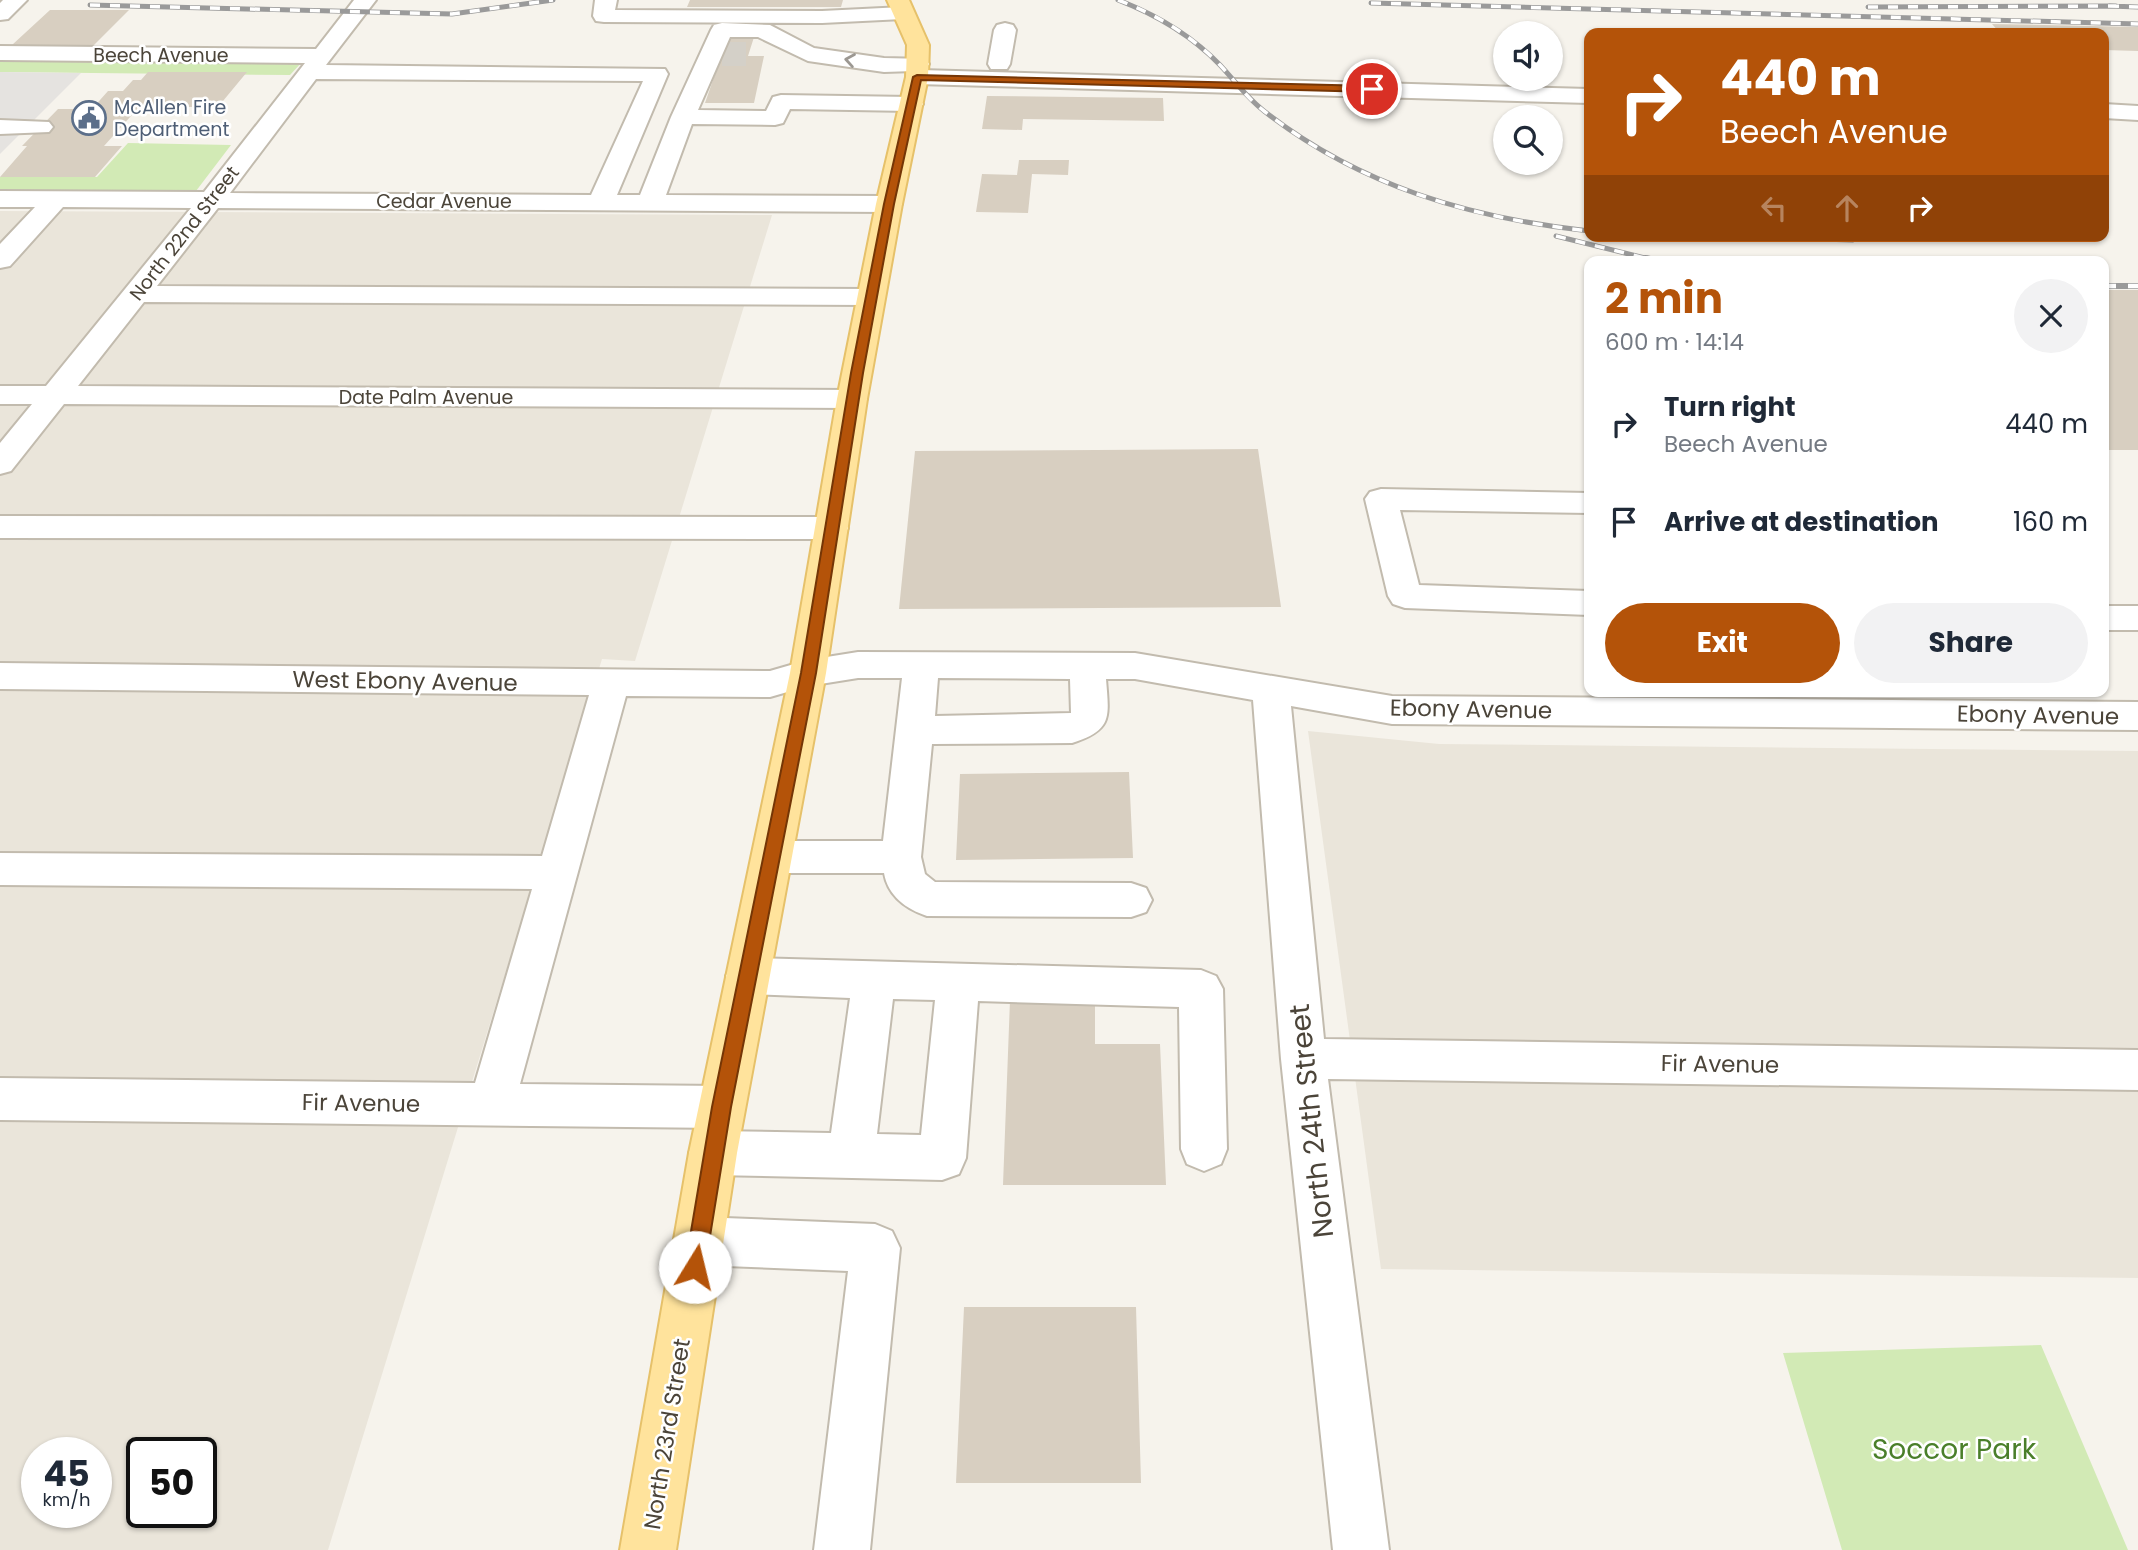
<!DOCTYPE html>
<html lang="en">
<head>
<meta charset="utf-8">
<style>
	:root { --surface:#fff; --page:#f2f2f3; --text:#1f2937; --muted:#747a83; --accent:#b45309 }
	body { margin:0; font-family:Poppins,sans-serif; background:var(--page); color:var(--text); height:100vh; display:flex; flex-direction:column; font-size:26px; white-space:nowrap }
	* { box-sizing:border-box; margin:0 }
	p { font-size:23px; color:var(--muted) }
	.icon { flex:none; width:38px; height:38px; fill:none; stroke:currentColor; stroke-width:2; stroke-linecap:round; stroke-linejoin:round }
	.map { position:relative; flex:1; overflow:hidden }
	.panel { position:absolute; left:1584px; top:256px; width:525px; height:441px; display:flex; flex-direction:column; background:var(--surface); border-radius:14px; box-shadow:0 2px 5px #0004 }
	.panel>* { flex:none }
	.banner { position:absolute; left:1584px; top:28px; width:525px; height:214px; border-radius:14px; box-shadow:0 2px 5px #0004; background:#b45309; color:#fff; overflow:hidden }
	.fabs { position:absolute; left:1493px; top:21px; display:grid; gap:14px }
	.fabs a { display:grid; place-items:center; width:70px; height:70px; border-radius:50%; background:var(--surface); box-shadow:0 2px 5px #0004; font-size:35px }
	.speed { position:absolute; left:21px; top:1437px; display:flex; gap:14px; font-size:35px; font-weight:700; text-align:center }
	.speed>* { display:grid; place-content:center; width:91px; height:91px; border-radius:50%; background:var(--surface); box-shadow:0 2px 5px #0004; line-height:1 }
	.speed small { font-size:18px; font-weight:400 }
	.speed .limit { border:4px solid #111; border-radius:10px; background:#fff; color:#111 }
	.pin { position:absolute; display:grid; place-items:center; width:60px; height:60px; color:#fff; margin:-30px; border:4px solid #fff; border-radius:50%; box-shadow:0 2px 7px #0007 }
	.me { position:absolute; width:77px; margin:-38px; rotate:9deg; stroke-linejoin:round; filter:drop-shadow(0 0 5px #0008) }
	.turn { display:flex; align-items:center; gap:24px; height:147px; padding:0 21px; font-size:32px }
	.turn .icon { width:91px; height:91px; stroke-width:2.5 }
	.turn b { display:block; font-size:49px; line-height:60px }
	.lanes { display:flex; align-items:center; height:66px; padding:0 21px; background:#0003; justify-content:center; gap:35px; direction:ltr }
	.lanes .off { opacity:.35 }
	.round { display:grid; place-items:center; flex:none; width:74px; height:74px; border-radius:37px; background:var(--page) }
	.overview { display:flex; align-items:center; justify-content:space-between; height:119px; padding:0 21px }
	h1 { font-size:42px; font-weight:700; line-height:52px; color:var(--accent) }
	.cta { display:flex; gap:14px; margin-top:auto; padding:14px 21px }
	.cta a { flex:1; height:80px; border-radius:42px; background:var(--accent); color:#fff; font-size:28px; font-weight:700; line-height:80px; text-align:center }
	.cta a+a { background:var(--page); color:var(--text) }
	ul { padding:0; list-style:none }
	li { display:flex; align-items:center; gap:21px; height:98px; padding:0 21px }
	li div { flex:1 }
	li b { display:block; font-size:26px }
	li em { font-style:normal }
	.map>svg:first-child { display:block }
</style>
</head>
<body>
<div class="map">
<svg width="2138" height="1550" viewBox="0 0 2138 1550">
	<rect width="100%" height="100%" fill="#f6f3ec"/>
	<!-- residential -->
	<path fill="#eae5da" fill-rule="evenodd" d="M0 211 772 215 635 661 602 659 328 1550H0ZM37 1452H96V1512H37ZM142 1452H201V1512H142Z
		M1308 731 1439 744 2138 751V1278L1381 1269Z"/>
	<!-- green -->
	<path fill="#d2eab5" d="M0 61 302 62 290 75 0 72Z
		M128 143 231 145 196 191 0 190V177H97Z
		M2041 1345 2128 1550H1842L1783 1353Z"/>
	<!-- parking -->
	<path fill="#e5e3e0" d="M0 72 81 73 0 154Z"/>
	<!-- building -->
	<path fill="#d8cfc1" d="M690 0H843L841 7H687Z
		M50 10H129L94 45H12Z
		M1992 24 2138 27V51L2104 50V33H2000Z
		M729 34H755L748 56H764L754 103H705Z
		M148 72H247L218 107H139L104 146H122L95 177H0L27 146H22L58 109H92L108 91H123L133 80H141Z
		M987 96 1163 98 1164 121 1023 119 1022 130 982 129Z
		M1019 160H1069L1068 175 1032 174 1028 213 976 212 982 174 1017 175Z
		M2104 290H2138V450H2104Z
		M1258 449 1281 607 899 609 915 451Z
		M1129 772 1133 858 956 860 960 774Z
		M1010 1000H1095V1044H1160L1166 1185H1003Z
		M964 1307H1136L1141 1483H956Z"/>
	<g fill="none" stroke-linecap="round" stroke-linejoin="round">
		<!-- minor-tunnel -->
		<path stroke="#d4d0c8" stroke-width="24" stroke-dasharray="24 12" stroke-linecap="butt" d="M722 54H749"/>
		<!-- minor casing -->
		<g stroke="#c2bbae" stroke-width="4">
			<path id="minor" d="M3 0H27L8 19 0 20V3Z
				M354 0H376L326 65 665 69 668 74 617 195H640L671 117 711 30 714 25 722 23 770 25 814 48 884 58 926 59 929 64 926 69 920 70 1589 89V103L917 84 909 82 906 77 914 71 884 72 808 61 758 37H730L698 110 766 111 773 97 781 95 911 97 919 99 923 104 919 109 911 111 790 109 783 123 775 125 692 124 666 195 889 196 898 199 902 204 898 209 889 212 218 208 157 286 871 289 881 291 885 297 881 303 871 305 144 302 78 386 852 390 863 393 867 399 863 405 852 408 64 404 11 471 0 474V443L32 404H0V386H46L191 208 63 207 10 266 0 268V244L35 207H0V191L204 192 305 63 0 60V46L316 49ZM316 79 643 81 591 195 230 193Z
				M595 0H617L615 10 822 11 903 7 911 8 914 13 911 18 903 19 822 23 604 22 596 21 593 16Z
				M1005 23 1013 25 1016 30 1010 64 1007 69H991L988 64 994 30 997 25Z
				M2104 104 2138 106V120L2104 118Z
				M0 120 49 122 53 127 49 132 0 134Z
				M1381 489 1589 493V513L1400 510 1419 585 1589 591V615L1405 608 1393 604 1388 596 1365 499 1370 492Z
				M0 516 832 517 844 520 848 528 844 536 832 539 0 538Z
				M2104 606H2138V630H2104Z
				M858 652 1135 653 1392 696 2138 702V730L1392 724 1291 706 1324 1039 2138 1050V1090L1328 1079 1389 1550H1333L1281 1059 1253 700 1135 679H1106C1109 717 1113 730 1072 743L932 744 921 857 925 874 935 882 1131 883 1146 888 1152 900 1146 912 1131 917 927 916C906 909 888 896 884 873H772L758 868 752 857 758 846 772 841H883L902 678H858L808 686 770 697 626 696 520 1084 722 1086 738 1092 745 1107 738 1122 722 1128 0 1120V1078L475 1083 532 889 0 885V853L542 856 589 695 0 689V663L770 671 808 660ZM938 678 1070 679 1071 713 935 716Z
				M748 958 1201 970 1216 976 1223 989 1227 1149 1221 1164 1204 1171 1187 1164 1181 1149 1179 1007 978 1001 966 1158 959 1174 942 1180 713 1175 696 1169 689 1153 696 1137 713 1131 831 1133 850 998 748 994 733 989 726 976 733 963ZM893 999 935 1000 921 1135 877 1134Z
				M699 1217 875 1224 892 1231 900 1248 870 1550H814L848 1271 699 1265 682 1258 675 1241 682 1224Z"/>
		</g>
		<!-- major casing -->
		<g stroke="#e6c16a" stroke-width="4">
			<path id="major" d="M887 0H909L929 45 928 77 902 204 867 399 826 673 737 1153 676 1550H620L689 1153 790 673 837 399 876 204 906 77 907 45Z"/>
		</g>
		<!-- minor -->
		<use href="#minor" fill="#fff" fill-rule="evenodd"/>
		<!-- major -->
		<use href="#major" fill="#ffe39c" fill-rule="evenodd"/>
		<!-- rail-far1 casing -->
		<g stroke="#9a9a9a" stroke-width="5">
			<path id="rail-far1" d="M1118 0C1157 15 1191 35 1220 65 1235 81 1247 98 1264 111 1360 186 1470 218 1589 231
				M1371 3 2138 24
				M90 5 452 14 553 0
				M2109 6 2138 7
				M1868 7 2116 6
				M1556 236 1653 260
				M1717 236 1853 240"/>
		</g>
		<!-- rail casing -->
		<g stroke="#9a9a9a" stroke-width="6">
			<path id="rail" d="M1646 258 1658 261
				M2104 286H2138"/>
		</g>
		<!-- rail-far1 -->
		<use href="#rail-far1" stroke="#fff" stroke-width="3.5" stroke-dasharray="10" stroke-linecap="butt"/>
		<!-- rail -->
		<use href="#rail" stroke="#fff" stroke-width="4.5" stroke-dasharray="12" stroke-linecap="butt"/>
	</g>
	<!-- one-way arrows -->
	<defs><path id="oneway-chevron" d="M-2-3.5L2.5 0L-2 3.5" fill="none" stroke-width="1.6" stroke-linecap="round" stroke-linejoin="round" transform="scale(1.75)"/></defs>
	<use stroke="#9c9892" href="#oneway-chevron" transform="translate(850 60) rotate(-170)"/>
	<!-- route -->
	<path fill="#b45309" stroke="#753606" stroke-width="2" d="M917 75 1372 86 1377 89 1372 92 921 80 894 204 863 373 816 673 731 1107 705 1267 702 1274 695 1277 688 1274 685 1267 712 1107 801 673 851 373 884 204 913 77Z"/>
	<!-- icons -->
	<defs>
		<g id="civic-ring" transform="scale(1.75)"><circle r="9.5" fill="#fff" stroke="#5c6f8a" stroke-width="1.5"/><path d="M-.6-6.5H3V-4.5H.6V-3L4-1V1h2V6H-6V1h2V-1L-.6-3ZM-1.2 2.5V6h2.4V2.5Z" fill="#5c6f8a"/></g>
	</defs>
	<g fill-rule="evenodd">
		<use href="#civic-ring" x="89" y="118"/>
	</g>
	<g text-anchor="middle" stroke-width="5" stroke-linejoin="round" paint-order="stroke">
		<!-- far-street labels -->
		<g font-size="19" fill="#4b4439" stroke="#fff">
			<text x="161" y="62">Beech Avenue</text>
			<text x="444" y="208">Cedar Avenue</text>
			<text transform="translate(184 233) rotate(-52)" y="7">North 22nd Street</text>
			<text x="426" y="404">Date Palm Avenue</text>
		</g>
		<!-- far-service labels -->
		<g font-size="19" fill="#4e5e75" stroke="#fff" text-anchor="start">
			<text x="114" y="114">McAllen Fire<tspan x="114" dy="22">Department</tspan></text>
		</g>
		<!-- street labels -->
		<g font-size="23" fill="#4b4439" stroke="#fff">
			<text transform="translate(405 681) rotate(1)" y="8">West Ebony Avenue</text>
			<text transform="translate(1471 709) rotate(1)" y="8">Ebony Avenue</text>
			<text transform="translate(2038 715) rotate(1)" y="8">Ebony Avenue</text>
			<text transform="translate(1720 1064) rotate(1)" y="8">Fir Avenue</text>
			<text transform="translate(361 1103) rotate(1)" y="8">Fir Avenue</text>
			<text transform="translate(667 1434) rotate(-81)" y="8">North 23rd Street</text>
		</g>
		<!-- near-street labels -->
		<g font-size="28" fill="#4b4439" stroke="#fff">
			<text transform="translate(1311 1121) rotate(-96)" y="10">North 24th Street</text>
		</g>
		<!-- near-park labels -->
		<g font-size="28" fill="#4a7f2a" stroke="#fff">
			<text x="1954" y="1459">Soccor Park</text>
		</g>
	</g>
</svg>
<div class="fabs">
<a><svg class="icon" aria-label="sound" viewBox="0 0 24 24"><path d="M4 9h4l5-4v14l-5-4H4zM17 9q2 3 0 6"/></svg></a>
<a><svg class="icon" aria-label="search" viewBox="0 0 24 24"><circle cx="10" cy="10" r="6"/><path d="M15 15l6 6"/></svg></a>
</div>
<div class="speed"><div>45<small>km/h</small></div><div class="limit">50</div></div>
<div class="pin" style="left:1372px;top:89px;background:#d93025"><svg class="icon" aria-label="arrive" viewBox="0 0 24 24"><path d="M6 21V4h12l-3 4 3 4H6"/></svg></div>
<svg class="me" style="left:695px;top:1267px" viewBox="-20 -20 40 40"><circle r="19" fill="#fff"/><path d="M0-13L10 11 0 6-10 11z" fill="#b45309"/></svg>
<div class="banner">
<div class="turn"><svg class="icon" aria-label="right" viewBox="0 0 24 24"><path d="M7 20v-9h11M14 6l5 5-5 5"/></svg><div><b>440 m</b>Beech Avenue</div></div>
<div class="lanes"><svg class="icon off" aria-label="left" viewBox="0 0 24 24"><path d="M17 20v-9H6M10 6l-5 5 5 5"/></svg><svg class="icon off" aria-label="ahead" viewBox="0 0 24 24"><path d="M12 20V5M6 11l6-6 6 6"/></svg><svg class="icon" aria-label="right" viewBox="0 0 24 24"><path d="M7 20v-9h11M14 6l5 5-5 5"/></svg></div>
</div>
<section class="panel">
<div class="overview"><div><h1>2 min</h1><p>600 m · 14:14</p></div><a class="round"><svg class="icon" aria-label="close" viewBox="0 0 24 24"><path d="M6 6l12 12M18 6L6 18"/></svg></a></div>
<ul>
<li><svg class="icon" aria-label="right" viewBox="0 0 24 24"><path d="M7 20v-9h11M14 6l5 5-5 5"/></svg><div><b>Turn right</b><p>Beech Avenue</p></div><em>440 m</em></li>
<li><svg class="icon" aria-label="arrive" viewBox="0 0 24 24"><path d="M6 21V4h12l-3 4 3 4H6"/></svg><div><b>Arrive at destination</b></div><em>160 m</em></li>
</ul>
<div class="cta"><a>Exit</a><a>Share</a></div>
</section>
</div>
</body>
</html>
